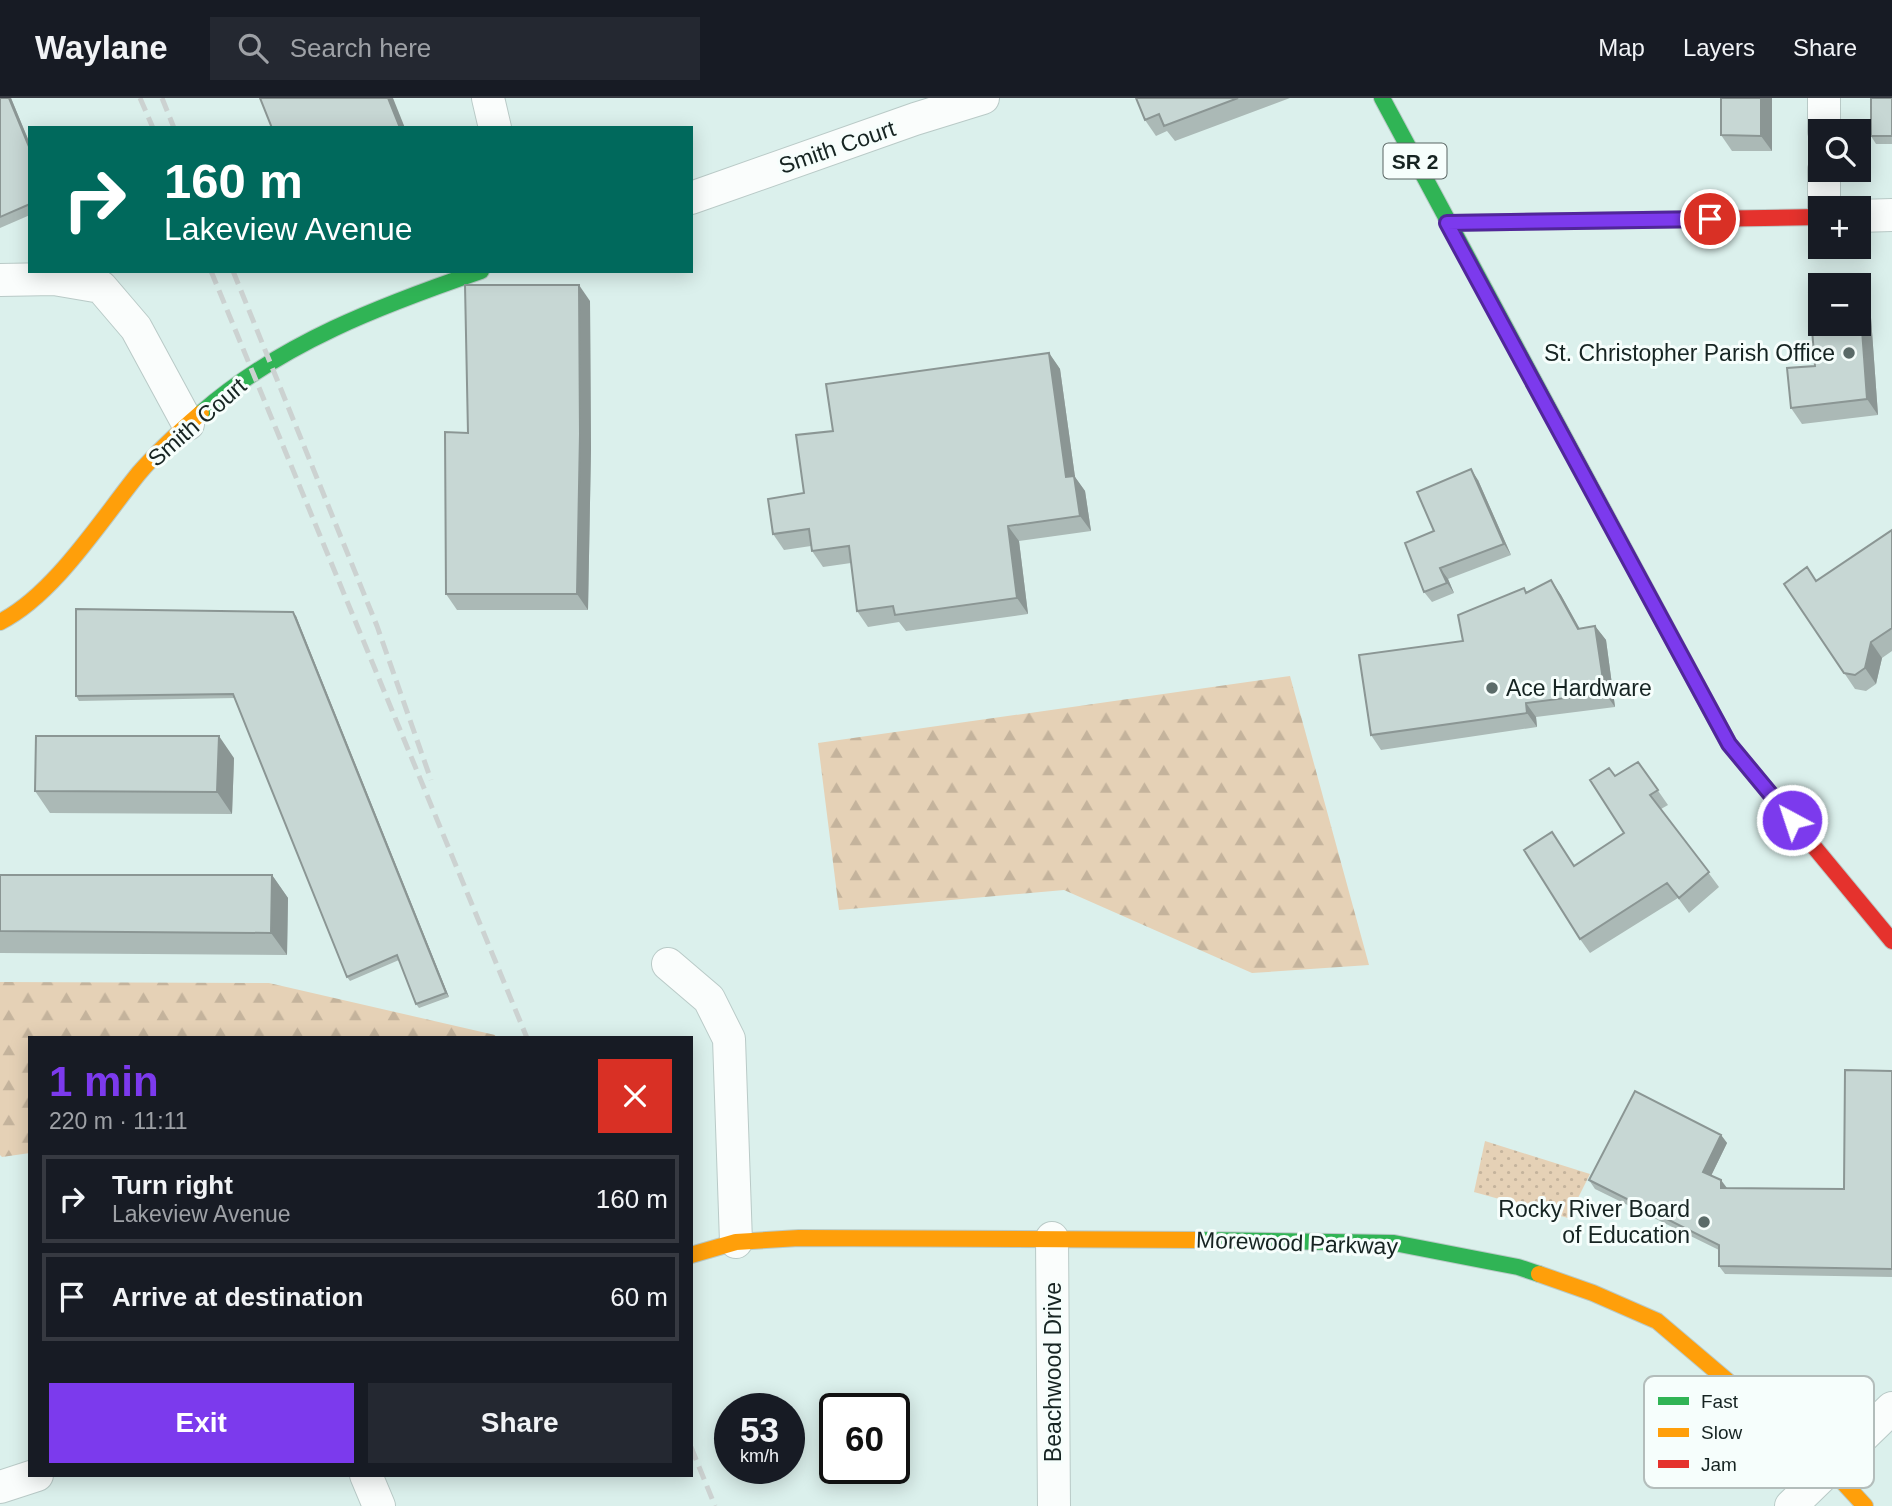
<!DOCTYPE html>
<html lang="en">
<head>
<meta charset="utf-8">
<style>
  body { margin:0; font-family:Helvetica,sans-serif; background:#242831; color:#f1f3f6; height:100vh; display:flex; flex-direction:column; font-size:26px; white-space:nowrap }
  * { box-sizing:border-box; margin:0 }
  p { font-size:23px; color:#9ea1a6 }
  .icon { flex:none; width:38px; height:38px; fill:none; stroke:currentColor; stroke-width:2; stroke-linecap:round; stroke-linejoin:round }
  .map { position:relative; flex:1; overflow:hidden }
  .drawer { position:absolute; left:28px; top:938px; width:665px; height:441px; display:flex; flex-direction:column; background:#171b24; border-radius:0px; box-shadow:0 4px 18px #0003 }
  .drawer>* { flex:none }
  .banner { position:absolute; left:28px; top:28px; width:665px; height:147px; border-radius:0px; box-shadow:0 4px 18px #0003; background:#00695c; color:#fff; overflow:hidden }
  .controls { position:absolute; left:1808px; top:21px; display:grid; gap:14px }
  .controls a { display:grid; place-items:center; width:63px; height:63px; border-radius:0px; background:#171b24; box-shadow:0 4px 18px #0003; font-size:35px }
  .speed { position:absolute; left:714px; top:1295px; display:flex; gap:14px; font-size:35px; font-weight:700; text-align:center }
  .speed>* { display:grid; place-content:center; width:91px; height:91px; border-radius:50%; background:#171b24; box-shadow:0 4px 18px #0003; line-height:1 }
  .speed small { font-size:18px; font-weight:400 }
  .speed .limit { border:4px solid #111; border-radius:10px; background:#fff; color:#111 }
  .pin { position:absolute; display:grid; place-items:center; width:60px; height:60px; color:#fff; margin:-30px; border:4px solid #fff; border-radius:50%; box-shadow:0 2px 7px #0007 }
  .me { position:absolute; width:77px; margin:-38px; rotate:320deg; stroke-linejoin:round; filter:drop-shadow(0 0 5px #0008) }
  .turn { display:flex; align-items:center; gap:24px; height:147px; padding:0 21px; font-size:32px }
  .turn .icon { width:91px; height:91px; stroke-width:2.5 }
  .turn b { display:block; font-size:49px; line-height:60px }
  .round { display:grid; place-items:center; flex:none; width:74px; height:74px; border-radius:0px; background:#242831 }
  .headline { display:flex; align-items:center; justify-content:space-between; height:119px; padding:0 21px }
  h1 { font-size:42px; font-weight:700; line-height:52px; color:#7c3aed }
  .cta { display:flex; gap:14px; margin-top:auto; padding:14px 21px }
  .cta a { flex:1; height:80px; border-radius:0px; background:#7c3aed; color:#fff; font-size:28px; font-weight:700; line-height:80px; text-align:center }
  .cta a+a { background:#242831; color:#f1f3f6 }
  ul { padding:0; list-style:none }
  li { display:flex; align-items:center; gap:21px; height:88px; margin:0 14px 10px; padding:0 7px; border:4px solid #363941; border-radius:0px }
  li div { flex:1 }
  li b { display:block; font-size:26px }
  li em { font-style:normal }
  header { display:flex; align-items:center; gap:42px; box-sizing:border-box; height:98px; padding:0 35px; background:#171b24; border-bottom:2px solid #363941 }
  header strong { font-size:33px }
  nav { display:flex; gap:38px; margin-inline-start:auto; font-size:24px }
  .search { width:490px; height:63px; background:#242831; display:flex; align-items:center; gap:18px; box-sizing:border-box; padding:0 24px; border-radius:0px; color:#9ea1a6; font-size:26px }
  .map>svg:first-child { display:block }
  .forest { fill:url(#forest-firs) }
  .park { fill:url(#park-dots) }
  .lines { fill:none; stroke-linecap:round; stroke-linejoin:round }
  .street-casing { stroke:#b9cac7; stroke-width:34 }
  .fast-casing { stroke:#b9cac7; stroke-width:18 }
  .slow-casing { stroke:#b9cac7; stroke-width:18 }
  .jam-casing { stroke:#b9cac7; stroke-width:18 }
  .street { stroke:#fafdfc; stroke-width:32 }
  .fast { stroke:#30b455; stroke-width:16 }
  .slow { stroke:#ff9f0a; stroke-width:16 }
  .jam { stroke:#e5322d; stroke-width:16 }
  .rail { stroke:#ccd2d1; stroke-width:5; stroke-dasharray:14 7; stroke-linecap:butt }
  .wall { fill:#abb9b6 }
  .shaded-wall { fill:#8b9694 }
  .building { fill:#c7d7d4; stroke:#8b9694; stroke-width:2 }
  .route-casing { stroke:#51269a; stroke-width:18 }
  .route { stroke:#7c3aed; stroke-width:12 }
  .poi-dot { fill:#5b6b69; stroke:#f6fefc; stroke-width:2.5 }
  .labels { text-anchor:middle; dominant-baseline:central; stroke-width:6; stroke-linejoin:round; paint-order:stroke }
  .shield { fill:#f6fefc; stroke:#596563; stroke-width:2 }
  .shield-label { font-size:21px; font-weight:bold; fill:#162422 }
  .street-label { font-size:23px; fill:#162422; stroke:#f6fefc }
  .poi-label { font-size:23px; fill:#162422; stroke:#f6fefc; text-anchor:end }
  .key { fill:#f6fefc; stroke:#b3bdbb; stroke-width:2 }
  .key-label { font-size:19px; fill:#162422 }
</style>
</head>
<body>
<header>
<strong>Waylane</strong>
<div class="search"><svg class="icon" aria-label="search" viewBox="0 0 24 24"><circle cx="10" cy="10" r="6"/><path d="M15 15l6 6"/></svg>Search here</div>
<nav><a>Map</a><a>Layers</a><a>Share</a></nav>
</header>
<div class="map">
<svg width="1892" height="1408" viewBox="0 0 1892 1408">
  <defs>
    <pattern id="forest-firs" width="22" height="20" patternUnits="userSpaceOnUse" patternTransform="scale(1.75)"><rect width="22" height="20" fill="#e5d1b6"/><path d="M5 1l3.5 6h-7zM16 11l3.5 6h-7z" fill="#c4b39c"/></pattern>
    <pattern id="park-dots" width="8" height="8" patternUnits="userSpaceOnUse" patternTransform="scale(1.75)"><rect width="8" height="8" fill="#e5d1b6"/><path d="M2 2h.1M6 6h.1" fill="none" stroke="#c4b39c" stroke-width="1.8" stroke-linecap="round"/></pattern>
  </defs>
  <rect width="100%" height="100%" fill="#dbf0ec"/>
  <path class="forest" d="M1290 578 1369 867 1252 875 1064 792 839 812 818 645Z
    M0 884 269 885 495 937 496 940H30V1055L2 1059 0 1057Z"/>
  <path class="park" d="M1485 1043 1590 1076 1568 1120 1474 1094Z"/>
  <g class="lines">
    <g class="street-casing">
      <path id="street" d="M488 0 495 30
        M1824 0V33
        M1824 72V110
        M691 100 915 21 983 0
        M1858 118 1892 117
        M0 182 54 181 101 189 136 230 188 326
        M668 866 709 901 729 941 736 1144
        M1052 1140 1054 1408
        M366 1377 379 1408
        M0 1389 37 1377
        M1791 1408 1892 1310"/>
    </g>
    <g class="fast-casing">
      <path id="fast" d="M1382 0 1701 594
        M201 315C281 245 382 207 481 173
        M1199 1142 1394 1145 1518 1169 1539 1176"/>
    </g>
    <g class="slow-casing">
      <path id="slow" d="M0 524C54 497 101 422 139 375 158 353 180 333 201 315
        M691 1157 736 1144 799 1140 1199 1142
        M1539 1176 1593 1195 1657 1223 1830 1370 1865 1408"/>
    </g>
    <g class="jam-casing">
      <path id="jam" d="M1448 125 1820 119
        M1701 594 1729 646 1892 843"/>
    </g>
    <use href="#street" class="street"/>
    <use href="#fast" class="fast"/>
    <use href="#slow" class="slow"/>
    <use href="#jam" class="jam"/>
    <path class="rail" d="M140 0 153 30
      M162 0 174 30
      M211 173 527 940
      M233 173 377 528 431 682
      M691 1349 715 1408"/>
  </g>
  <path class="wall" d="M0 0H11L30 46V117L0 130Z
    M1136 0H1290L1175 43 1167 33 1156 38 1145 22Z
    M1772 0V53H1732L1721 37Z
    M1892 0V46H1876L1871 38Z
    M590 203 591 351 588 512H457L446 496 468 335Z
    M1870 206 1878 317 1802 326 1791 310 1815 268Z
    M1049 255 1060 271 1075 379 1085 393 1091 433 1019 443 1028 516 906 533 899 524 868 529 857 513 851 465 823 469 812 453 811 448 784 452 773 436 804 395 833 333Z
    M1478 382 1511 457 1448 481 1454 495 1432 504 1424 494 1434 433Z
    M1892 432V553L1882 560 1876 586 1866 593 1855 591 1784 486 1817 483Z
    M1551 482 1561 497 1580 531 1595 528 1606 542 1615 609 1536 619 1537 629 1381 652 1371 637 1463 543 1524 490 1527 495Z
    M296 518 449 899 419 910 416 906 399 862 350 883 347 879 235 600 79 603 76 598Z
    M234 660 232 716 50 715 35 693Z
    M1638 664 1668 707 1661 711 1719 789 1689 815 1678 800 1590 855 1580 841 1575 768 1624 735 1615 678Z
    M0 777H272L288 800 287 857 0 855Z
    M1892 973V1179L1725 1176 1719 1168V1152L1595 1091 1589 1082 1721 1037 1727 1045 1711 1078 1727 1090 1844 1091Z"/>
  <path class="shaded-wall" d="M9 0H11L30 46V51Z
    M388 0H393L405 30H400Z
    M1761 0H1772V53L1761 38Z
    M579 187 590 203 591 351 588 512 577 496Z
    M1859 190 1870 206 1878 317 1867 301Z
    M1049 255 1060 271 1075 379 1085 393 1091 433 1080 418 1066 379Z
    M1471 371 1478 382 1511 457 1504 446Z
    M1008 428 1019 443 1028 516 1017 500Z
    M1440 470 1448 481 1454 495 1447 485Z
    M1551 482 1561 497 1588 546 1578 531Z
    M293 514 296 518 449 899 446 895Z
    M1595 528 1606 542 1615 609 1605 595Z
    M1871 544 1882 560 1876 586 1865 570Z
    M1526 605 1536 619 1537 629 1527 615Z
    M219 638 234 660 232 716 217 694Z
    M272 777 288 800 287 857 271 835Z
    M1721 1037 1727 1045 1709 1082 1703 1074Z
    M1721 1082 1727 1090H1721Z"/>
  <path class="building" d="M0 0H9L30 51V106L0 119Z
    M260 0H388L400 30H272Z
    M1136 0H1238L1164 28 1159 16 1145 22Z
    M1721 0H1761V38L1721 37Z
    M1871 0H1892V38H1871Z
    M465 187H579L580 336 577 496H446L445 334 468 335Z
    M1859 190 1867 301 1791 310 1787 270 1815 268 1809 195 1820 194V226H1858Z
    M1049 255 1066 379 1074 378 1080 418 1008 428 1017 500 895 517 893 508 857 513 849 448 812 453 809 431 773 436 768 401 804 395 796 337 833 333 826 286Z
    M1471 371 1504 446 1440 470 1447 485 1424 494 1405 445 1434 433 1417 394Z
    M1892 432V530L1871 544 1865 570 1855 577 1844 575 1784 486 1807 469 1816 483Z
    M1551 482 1578 531 1595 528 1605 595 1526 605 1527 615 1371 637 1359 557 1463 543 1458 517 1524 490 1526 495Z
    M76 511 293 514 446 895 416 906 397 857 347 879 233 596 76 598Z
    M36 638H219L217 694 35 693Z
    M1638 664 1658 692 1650 697 1709 774 1679 800 1667 785 1580 841 1524 752 1552 734 1574 768 1624 735 1590 682 1609 670 1615 678Z
    M0 777H272L271 835 0 833Z
    M1845 972 1892 973V1171L1719 1168V1147L1589 1082 1635 993 1721 1037 1703 1074 1721 1082V1090L1844 1091Z"/>
  <g class="lines">
    <g class="route-casing">
      <path id="route" d="M1710 121 1447 125 1729 646 1792 722"/>
    </g>
    <use href="#route" class="route"/>
  </g>
  <g class="poi-dot">
    <circle cx="1849" cy="255" r="7"/>
    <circle cx="1492" cy="590" r="7"/>
    <circle cx="1704" cy="1124" r="7"/>
  </g>
  <g class="labels">
    <rect class="shield" x="1383.5" y="45.5" width="63" height="35" rx="5"/>
    <g class="shield-label">
      <text x="1415" y="63">SR 2</text>
    </g>
    <g class="street-label">
      <text transform="translate(837 49) rotate(-19)">Smith Court</text>
      <text transform="translate(197 324) rotate(-41)">Smith Court</text>
      <text transform="translate(1297 1145) rotate(2)">Morewood Parkway</text>
      <text transform="translate(1053 1274) rotate(-90)">Beachwood Drive</text>
    </g>
    <g class="poi-label">
      <text x="1835" y="255">St. Christopher Parish Office</text>
      <text x="1506" y="590" text-anchor="start">Ace Hardware</text>
      <text x="1690" y="1111">Rocky River Board<tspan x="1690" dy="26">of Education</tspan></text>
    </g>
  </g>
  <rect x="1644" y="1278" width="230" height="112" rx="10" class="key"/>
  <rect x="1658" y="1299" width="31" height="8" fill="#30b455"/>
  <rect x="1658" y="1330" width="31" height="9" fill="#ff9f0a"/>
  <rect x="1658" y="1362" width="31" height="8" fill="#e5322d"/>
  <g class="key-label">
    <text x="1701" y="1310">Fast</text>
    <text x="1701" y="1341">Slow</text>
    <text x="1701" y="1373">Jam</text>
  </g>
</svg>
<div class="controls">
<a><svg class="icon" aria-label="search" viewBox="0 0 24 24"><circle cx="10" cy="10" r="6"/><path d="M15 15l6 6"/></svg></a>
<a>+</a>
<a>−</a>
</div>
<div class="speed"><div>53<small>km/h</small></div><div class="limit">60</div></div>
<div class="pin" style="left:1710px;top:121px;background:#d93025"><svg class="icon" aria-label="arrive" viewBox="0 0 24 24"><path d="M6 21V4h12l-3 4 3 4H6"/></svg></div>
<svg class="me" style="left:1792px;top:722px" viewBox="-20 -20 40 40"><circle r="17" fill="#7c3aed" stroke="#fff" stroke-width="3"/><path d="M0-11L8 9 0 5-8 9z" fill="#fff"/></svg>
<div class="banner">
<div class="turn"><svg class="icon" aria-label="right" viewBox="0 0 24 24"><path d="M7 20v-9h11M14 6l5 5-5 5"/></svg><div><b>160 m</b>Lakeview Avenue</div></div>
</div>
<section class="drawer">
<div class="headline"><div><h1>1 min</h1><p>220 m · 11:11</p></div><a class="round" style="background:#d93025;color:#fff"><svg class="icon" aria-label="close" viewBox="0 0 24 24"><path d="M6 6l12 12M18 6L6 18"/></svg></a></div>
<ul>
<li><svg class="icon" aria-label="right" viewBox="0 0 24 24"><path d="M7 20v-9h11M14 6l5 5-5 5"/></svg><div><b>Turn right</b><p>Lakeview Avenue</p></div><em>160 m</em></li>
<li><svg class="icon" aria-label="arrive" viewBox="0 0 24 24"><path d="M6 21V4h12l-3 4 3 4H6"/></svg><div><b>Arrive at destination</b></div><em>60 m</em></li>
</ul>
<div class="cta"><a>Exit</a><a>Share</a></div>
</section>
</div>
</body>
</html>
